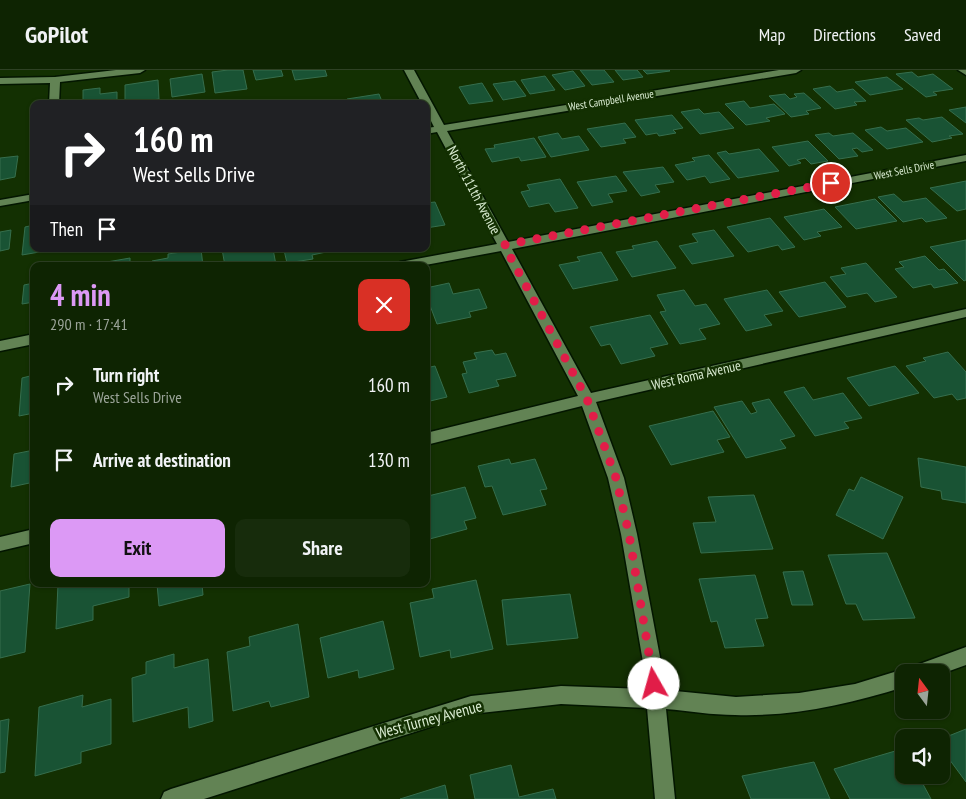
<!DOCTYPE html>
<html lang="en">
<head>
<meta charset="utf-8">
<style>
  body { margin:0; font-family:"PT Sans Narrow",sans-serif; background:#172c0c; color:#f1f3f6; height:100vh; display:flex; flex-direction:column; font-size:19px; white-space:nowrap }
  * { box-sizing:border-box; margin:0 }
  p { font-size:16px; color:#9ba499 }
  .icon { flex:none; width:28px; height:28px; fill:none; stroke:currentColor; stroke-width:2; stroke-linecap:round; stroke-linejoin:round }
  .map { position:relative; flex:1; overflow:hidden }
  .panel { position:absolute; left:30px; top:192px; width:400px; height:325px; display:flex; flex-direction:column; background:#0e2402; border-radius:10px; box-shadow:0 1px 4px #0004,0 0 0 1px #2e4124 }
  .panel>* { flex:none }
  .top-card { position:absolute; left:30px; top:30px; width:400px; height:152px; border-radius:10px; box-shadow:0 1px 4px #0004,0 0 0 1px #2e4124; background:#202124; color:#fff; overflow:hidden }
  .needle { width:32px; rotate:345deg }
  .buttons { position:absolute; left:895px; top:594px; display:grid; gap:10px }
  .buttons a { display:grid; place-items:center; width:55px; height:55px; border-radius:10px; background:#0e2402; box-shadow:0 1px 4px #0004,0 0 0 1px #2e4124; font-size:25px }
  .pin { position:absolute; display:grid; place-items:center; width:42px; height:42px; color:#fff; margin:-21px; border:2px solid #fff; border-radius:50%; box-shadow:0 1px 5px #0007 }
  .me { position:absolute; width:55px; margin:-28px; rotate:353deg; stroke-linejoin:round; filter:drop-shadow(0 0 4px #0008) }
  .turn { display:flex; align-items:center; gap:18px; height:105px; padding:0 20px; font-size:22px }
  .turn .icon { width:65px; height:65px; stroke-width:2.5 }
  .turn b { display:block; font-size:35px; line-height:42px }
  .then { display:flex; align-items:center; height:48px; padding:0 20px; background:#0003; gap:10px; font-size:19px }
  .round { display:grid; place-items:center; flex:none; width:52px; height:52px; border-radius:10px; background:#172c0c }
  .summary { display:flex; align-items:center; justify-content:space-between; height:85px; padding:0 20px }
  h1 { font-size:30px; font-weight:600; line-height:38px; color:#dc99f5 }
  .cta { display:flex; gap:10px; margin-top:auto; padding:10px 20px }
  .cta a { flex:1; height:58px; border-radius:10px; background:#dc99f5; color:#111; font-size:20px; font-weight:600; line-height:58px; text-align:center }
  .cta a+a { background:#172c0c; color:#f1f3f6 }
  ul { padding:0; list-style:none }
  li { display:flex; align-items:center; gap:15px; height:75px; padding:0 20px }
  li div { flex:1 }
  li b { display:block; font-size:19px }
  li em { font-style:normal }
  header { display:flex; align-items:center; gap:30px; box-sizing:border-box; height:70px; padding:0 25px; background:#0e2402; border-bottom:1px solid #2e4124 }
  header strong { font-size:24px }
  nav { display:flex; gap:28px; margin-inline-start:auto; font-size:18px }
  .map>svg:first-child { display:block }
  .building { fill:#195334; stroke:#366e4d }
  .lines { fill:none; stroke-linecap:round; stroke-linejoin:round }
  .minor-casing { stroke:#031600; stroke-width:3 }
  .minor { fill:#628354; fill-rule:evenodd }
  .route { stroke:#e11d48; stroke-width:9; stroke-dasharray:0 16.2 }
  .labels { text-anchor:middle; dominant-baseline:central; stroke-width:5; stroke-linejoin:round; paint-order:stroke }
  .far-street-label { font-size:11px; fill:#d9ebd1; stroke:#133002 }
  .street-label { font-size:14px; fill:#d9ebd1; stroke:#133002 }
  .near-street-label { font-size:16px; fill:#d9ebd1; stroke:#133002 }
</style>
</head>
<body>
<header>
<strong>GoPilot</strong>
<nav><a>Map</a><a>Directions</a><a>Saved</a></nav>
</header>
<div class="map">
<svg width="966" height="729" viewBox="0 0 966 729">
  <rect width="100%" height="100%" fill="#133002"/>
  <path class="building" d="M228 0H243L247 19 215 23 212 2Z
    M253 0H281L283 6 256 10Z
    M292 0H325L327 6 295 10Z
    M580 0H604L614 12 592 15Z
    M615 0H637L643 7 623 10Z
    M643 0H669L670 1 647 4Z
    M573 1 585 16 565 20 552 5Z
    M912 2 918 7 933 4 953 19 933 22 937 25 926 27 896 4Z
    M202 4 205 22 172 27 170 9Z
    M545 6 555 20 530 24 521 10Z
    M887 7 903 19 870 25 855 12Z
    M158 10 159 29 125 34V15Z
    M515 11 526 26 503 30 493 14Z
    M482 13 493 31 469 34 459 17Z
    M830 16 837 22 853 19 866 31 854 32 857 35 835 39 813 19Z
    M100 18V24L117 22V34H83V20Z
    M804 23 821 38 806 41 809 44 791 47 769 26 785 24 790 29 797 27 794 24Z
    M379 24 383 34H349L347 29Z
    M744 31 750 38 774 34 785 44 766 48 770 51 746 55 725 34Z
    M966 37V53L949 40Z
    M699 39 704 44 719 42 734 58 700 64 681 42Z
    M672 45 683 58 673 60 676 63 659 66 657 63 646 65 635 50Z
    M942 47 963 64 949 66 952 68 932 72 906 50 919 48 923 50Z
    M625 53 636 67 623 69 626 73 601 77 587 59Z
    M881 57 887 61 906 58 923 72 887 79 865 60Z
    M558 63 562 69 579 66 589 80 551 87 538 67Z
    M829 63 833 66 853 63 873 80 862 82 857 78 852 79 858 86 839 89 815 65Z
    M534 68 546 87 521 91 519 87 492 92 485 79 495 78 494 75Z
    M808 71 828 91 811 94 805 88 797 90 801 93 789 96 772 77Z
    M759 79 779 101 738 108 717 83 726 81 729 84Z
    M709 85 730 109 710 113 705 106 687 110 675 95 695 91 692 88Z
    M18 86 15 107 0 110V88Z
    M663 97 674 112 655 115 660 122 641 126 623 102Z
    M616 106 627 121 608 124 613 132 592 136 577 112Z
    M560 109 578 138 555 142 549 133 529 137 521 122 530 120 527 115Z
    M966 111V139L957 141 930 118Z
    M894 124 903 132 926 128 947 148 926 152 922 148 903 152 878 127Z
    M875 129 897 151 856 159 835 137Z
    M435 132 445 155 426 158V133Z
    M824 139 842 157 817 162 821 166 804 170 784 147Z
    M770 148 795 177 782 180 778 175 748 182 727 157Z
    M34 155V179H51V180L22 185 25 157Z
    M11 160 9 179 0 181V162Z
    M714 160 734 186 692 194 679 176 698 172 692 164Z
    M966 170V210L964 211 930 177Z
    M657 171 676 198 632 207 616 182 634 179 632 176Z
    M201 179 203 196H152V191L168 188V184Z
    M222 179H273L276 195 225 196Z
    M289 179H330L331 181 312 185 313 189 287 193 284 180Z
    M601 182 618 210 573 219 559 195 580 191 577 187Z
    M925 186 939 200 944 199 958 213 934 218 931 214 913 218 895 199 904 197 899 192Z
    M130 188V196L141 194V196H107V192Z
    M866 193 897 227 875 232 867 223 847 227 830 207 846 204 841 198Z
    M825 212 846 237 799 247 779 222Z
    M34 213V232L22 234 24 215Z
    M449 213 453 224 479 219 487 238 469 242 471 247 437 254 426 225V218Z
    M684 220 695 236 706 234 720 254 699 259 706 269 680 274 660 242 666 241 657 225Z
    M767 220 783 241 764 245 772 255 746 261 724 229Z
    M650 245 668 274 650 278 655 286 621 294 610 274 601 276 590 257Z
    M492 280 495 285 506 283 516 306 496 310 499 316 469 323 462 304 467 303 463 292 477 289 474 283Z
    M948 282 966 302V328L957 330 952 324 934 328 906 296 926 291 923 288Z
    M435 296 447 327 426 332V298Z
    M895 296 919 323 869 336 847 308Z
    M34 305V343L19 346 22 308Z
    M804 317 813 330 843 323 862 348 844 352 849 358 815 366 784 322Z
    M769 329 795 366 780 370 786 378 746 388 714 337 742 331 751 344 757 342 752 333Z
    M713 341 730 367 717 370 724 382 671 395 649 356Z
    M34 380V412L11 417 14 384Z
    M918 388 966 397V433L942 429 941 421 921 417Z
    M509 389 511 394 535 389 547 419 540 420 546 435 503 445 492 416 485 417 478 396Z
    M861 407 903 427 883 469 836 445 849 419 854 421Z
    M465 417 476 448 464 451 467 459 426 470V421L428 426Z
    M754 425 773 479 701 483 693 453 716 452 708 427Z
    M887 483 915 548 863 550 856 534H846L828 485Z
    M803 501 813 535H792L783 502Z
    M755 505 768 548 755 549 764 576 725 578 717 551 711 552 699 509Z
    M476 510 493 579 451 588 450 580 420 587 410 533 434 528 432 519Z
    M30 514 25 582 0 588V521Z
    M58 514H129V527L93 536V550L56 559Z
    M157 514H202L203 525 159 536Z
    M570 524 578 568 507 575 502 530Z
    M383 551 394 599 359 608 358 600 328 608 320 568Z
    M298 554 309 627 271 637 269 631 233 641 227 582 250 576 249 567Z
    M174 584V598L208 589 213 651 189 658 188 637 133 652 132 608 146 604V592Z
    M83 625 82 637 111 629V674L81 682V693L35 706 39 637Z
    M9 649 5 702 0 703V651Z
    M966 659V712L941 678V669Z
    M902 679 904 705H918L931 729H850L834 699Z
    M814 692 830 729H751L742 706Z
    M511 695 519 727 553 719 556 729H475L470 705Z
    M445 715 448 729H400Z"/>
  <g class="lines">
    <g class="minor-casing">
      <path id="minor" d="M116 0H145L140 3 60 12 59 34H49L50 13 0 14V8L55 7Z
        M404 0H414L444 55 779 0H801L796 3 447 61 508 172 966 85V91L512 179 591 323 966 239V247L596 332 624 408 637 464 662 598 665 620 736 627 799 623 855 614 904 599 911 602H904V617C850 634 792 647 735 645 712 645 689 641 666 639L675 729H655L647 638 561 634 471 644 204 729H161L164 722 171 719 471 626 561 616 645 619 644 598 621 464 608 408 582 336 426 375V363L578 326 501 181 420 196H394L400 192 497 174 437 62 426 64V58L434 57 426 41V34H422Z
        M958 0H966V5Z
        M34 124V130L0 136V130Z
        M34 264V274L0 281V271Z
        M34 459V473L0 481V467Z
        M966 577V595L941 604 912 602 914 596Z"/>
    </g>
    <use href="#minor" class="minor"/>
  </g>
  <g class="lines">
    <path class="route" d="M654 614 629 464 616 408 587 329 504 175 831 113"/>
  </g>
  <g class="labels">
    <g class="far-street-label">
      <text transform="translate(611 30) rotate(-9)">West Campbell Avenue</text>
      <text transform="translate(904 100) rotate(-11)">West Sells Drive</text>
    </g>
    <g class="street-label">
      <text transform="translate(474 120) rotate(62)">North 111th Avenue</text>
      <text transform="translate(696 305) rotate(-13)">West Roma Avenue</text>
    </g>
    <g class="near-street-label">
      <text transform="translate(429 649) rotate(-15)">West Turney Avenue</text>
    </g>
  </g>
</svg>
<div class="buttons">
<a><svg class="needle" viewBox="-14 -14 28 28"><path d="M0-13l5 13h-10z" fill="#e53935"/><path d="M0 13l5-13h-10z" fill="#9ba499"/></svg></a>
<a><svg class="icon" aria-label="sound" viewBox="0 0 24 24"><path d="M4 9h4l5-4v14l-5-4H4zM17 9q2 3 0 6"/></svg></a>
</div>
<div class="pin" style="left:831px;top:113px;background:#d93025"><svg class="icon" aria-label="arrive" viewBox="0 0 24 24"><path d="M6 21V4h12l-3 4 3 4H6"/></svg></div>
<svg class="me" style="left:654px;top:614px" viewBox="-20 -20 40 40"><circle r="19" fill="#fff"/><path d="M0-13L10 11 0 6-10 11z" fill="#e11d48"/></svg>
<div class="top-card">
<div class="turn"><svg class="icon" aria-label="right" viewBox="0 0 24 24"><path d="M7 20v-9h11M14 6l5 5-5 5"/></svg><div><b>160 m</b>West Sells Drive</div></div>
<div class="then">Then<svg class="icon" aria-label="arrive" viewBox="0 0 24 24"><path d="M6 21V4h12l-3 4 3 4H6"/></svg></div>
</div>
<section class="panel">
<div class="summary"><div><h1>4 min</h1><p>290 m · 17:41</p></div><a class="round" style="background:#d93025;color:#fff"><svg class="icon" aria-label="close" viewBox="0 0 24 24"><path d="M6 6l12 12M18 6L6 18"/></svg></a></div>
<ul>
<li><svg class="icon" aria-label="right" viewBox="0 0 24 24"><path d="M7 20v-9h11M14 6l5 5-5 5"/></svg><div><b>Turn right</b><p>West Sells Drive</p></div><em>160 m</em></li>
<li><svg class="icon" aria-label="arrive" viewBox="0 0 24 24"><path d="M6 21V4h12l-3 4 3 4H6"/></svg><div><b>Arrive at destination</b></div><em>130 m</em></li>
</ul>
<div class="cta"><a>Exit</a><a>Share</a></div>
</section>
</div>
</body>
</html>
